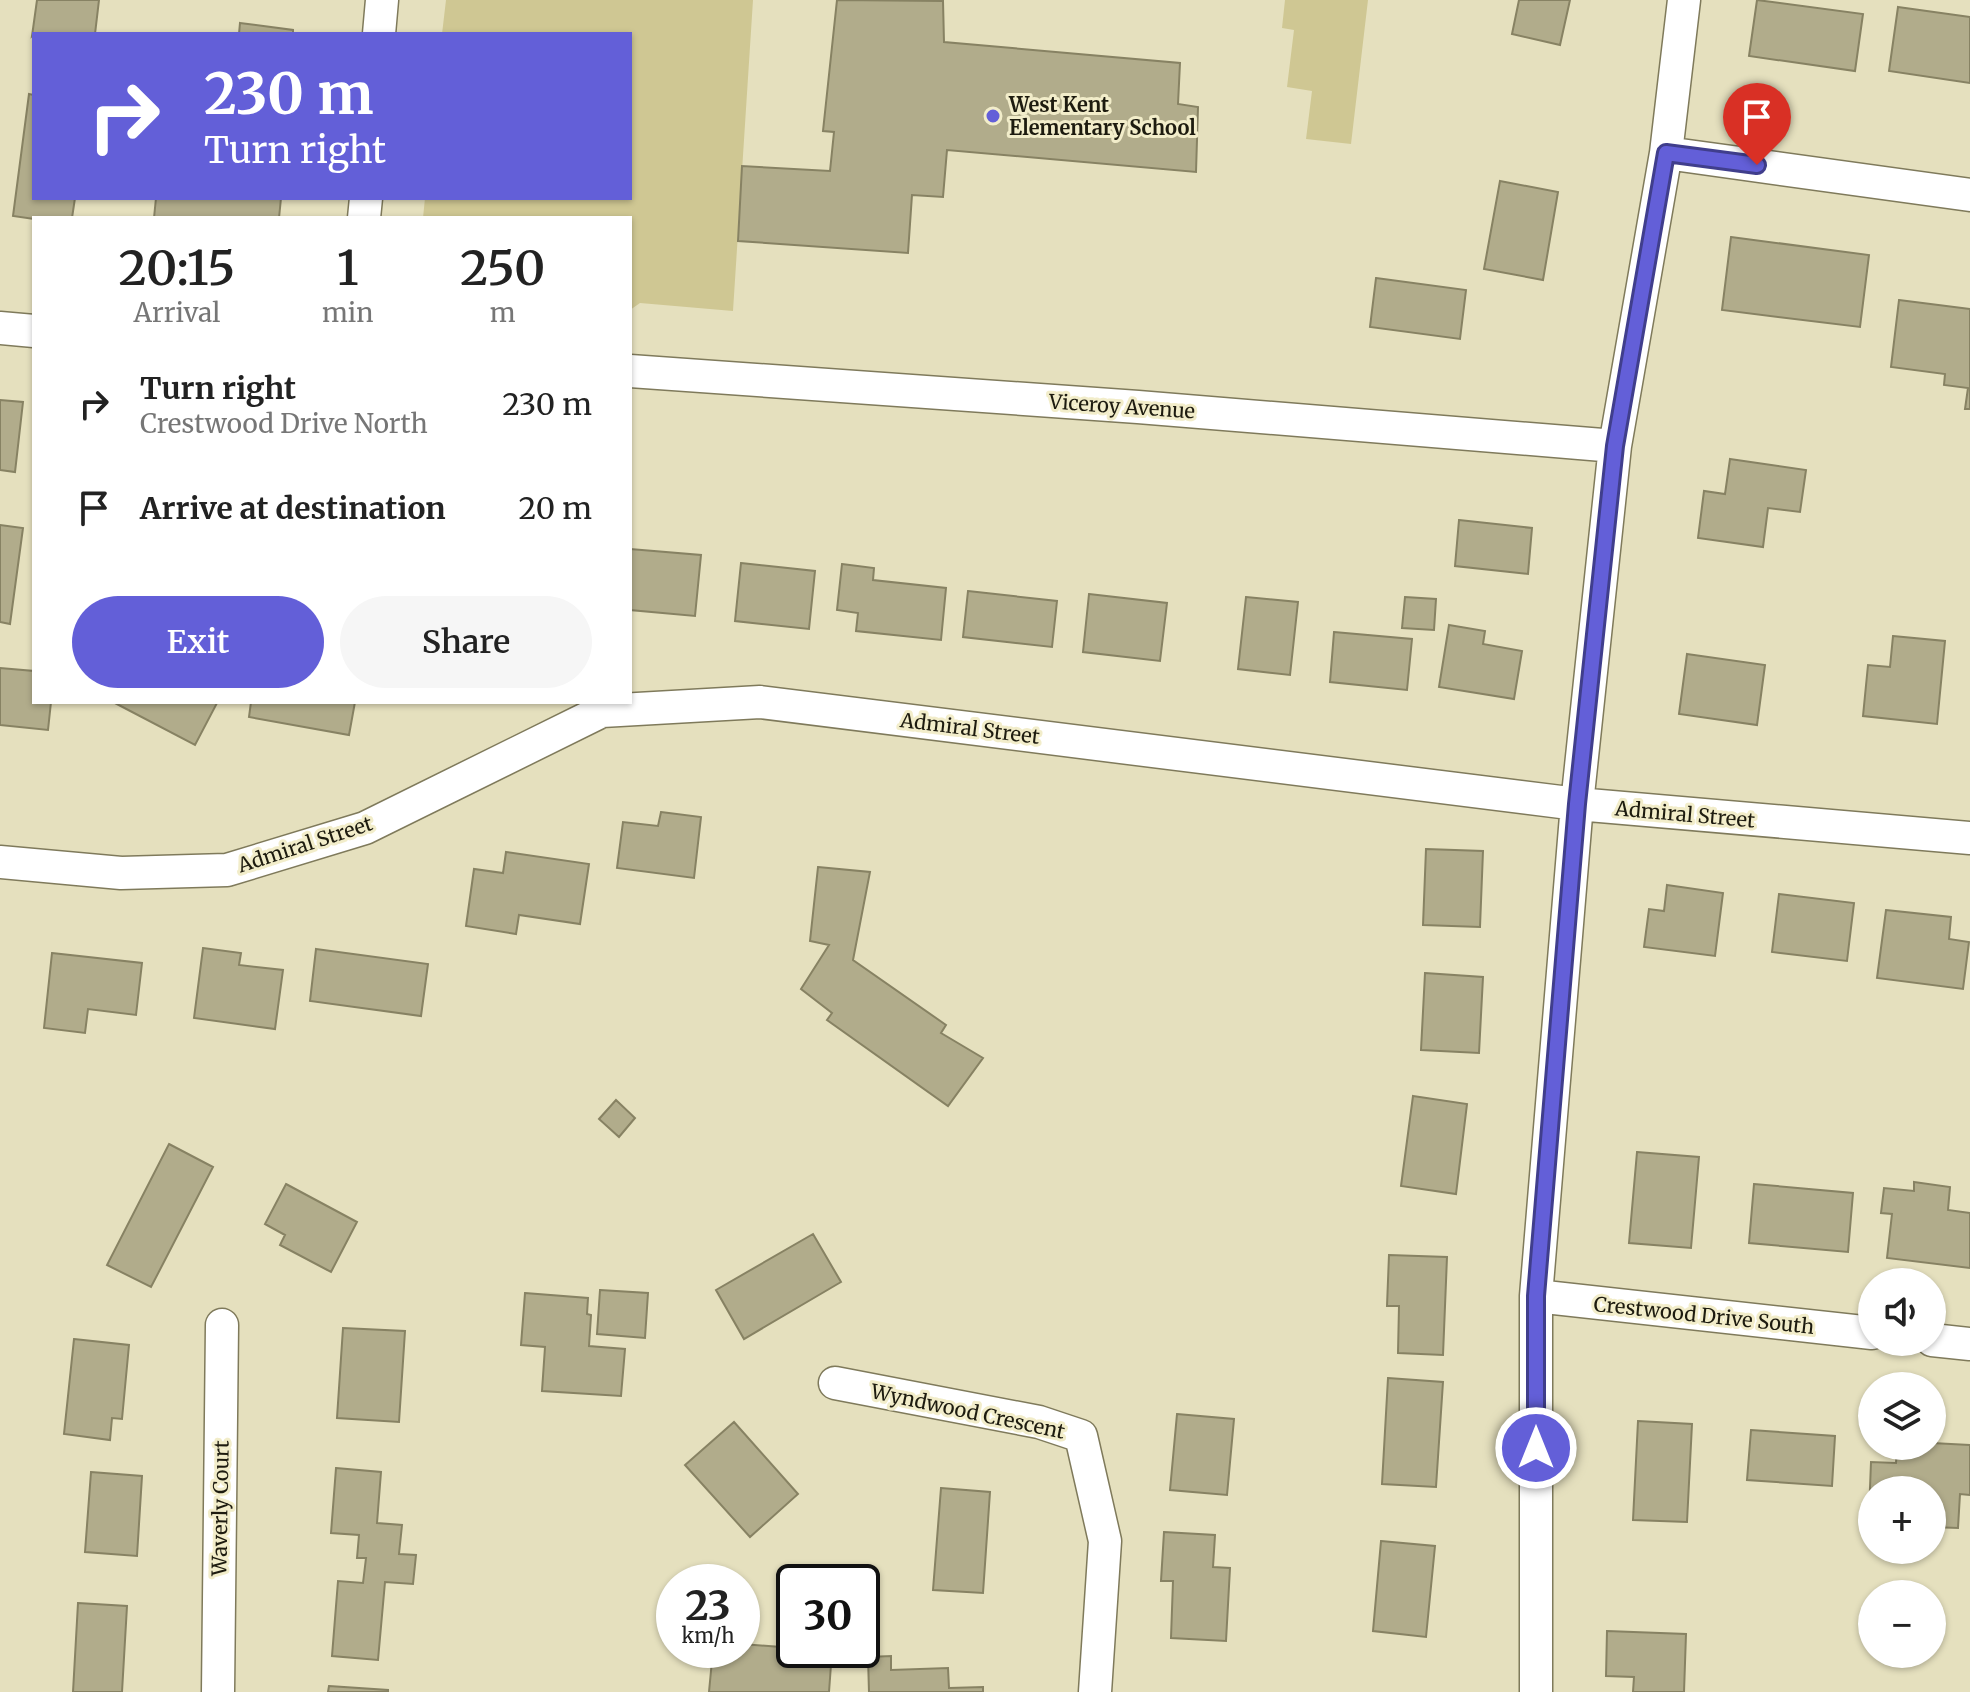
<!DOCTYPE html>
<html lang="en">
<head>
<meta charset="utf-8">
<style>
  body { margin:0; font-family:Merriweather,serif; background:#f6f6f6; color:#222; height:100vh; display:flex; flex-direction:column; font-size:30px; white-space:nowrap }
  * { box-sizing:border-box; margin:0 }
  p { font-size:26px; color:#767676 }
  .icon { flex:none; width:44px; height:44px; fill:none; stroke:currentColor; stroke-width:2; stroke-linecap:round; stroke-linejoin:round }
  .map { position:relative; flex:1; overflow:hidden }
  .drawer { position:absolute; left:32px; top:216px; width:600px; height:488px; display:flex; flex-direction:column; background:#fff; border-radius:0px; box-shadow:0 2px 6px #0004 }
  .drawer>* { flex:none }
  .hud { position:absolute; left:32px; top:32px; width:600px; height:168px; border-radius:0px; box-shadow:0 2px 6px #0004; background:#635fd8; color:#fff; overflow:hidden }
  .tools { position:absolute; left:1858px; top:1268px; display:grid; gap:16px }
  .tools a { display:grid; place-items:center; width:88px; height:88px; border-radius:50%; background:#fff; box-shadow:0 2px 6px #0004; font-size:40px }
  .speed { position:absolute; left:656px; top:1564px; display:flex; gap:16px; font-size:40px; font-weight:700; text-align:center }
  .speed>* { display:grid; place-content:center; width:104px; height:104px; border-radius:50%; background:#fff; box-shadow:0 2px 6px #0004; line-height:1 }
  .speed small { font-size:20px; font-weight:400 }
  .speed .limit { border:4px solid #111; border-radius:12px; background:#fff; color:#111 }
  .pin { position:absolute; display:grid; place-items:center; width:68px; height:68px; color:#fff; margin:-82px -34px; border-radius:50% 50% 50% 0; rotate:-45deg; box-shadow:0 0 8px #0007 }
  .pin .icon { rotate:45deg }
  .me { position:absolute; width:88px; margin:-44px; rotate:0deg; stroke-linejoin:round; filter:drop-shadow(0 0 6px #0008) }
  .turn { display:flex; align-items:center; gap:28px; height:168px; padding:0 40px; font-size:36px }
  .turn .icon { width:104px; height:104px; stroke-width:2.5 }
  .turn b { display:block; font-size:56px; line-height:68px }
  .eta { display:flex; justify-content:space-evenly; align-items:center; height:136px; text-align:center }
  .eta b { font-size:48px; font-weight:600; line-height:56px }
  .action { display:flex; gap:16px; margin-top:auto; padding:16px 40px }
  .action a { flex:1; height:92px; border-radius:48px; background:#635fd8; color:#fff; font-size:32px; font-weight:600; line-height:92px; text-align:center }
  .action a+a { background:#f6f6f6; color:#222 }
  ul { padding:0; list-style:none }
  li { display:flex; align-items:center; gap:24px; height:104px; padding:0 40px }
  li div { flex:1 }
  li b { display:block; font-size:30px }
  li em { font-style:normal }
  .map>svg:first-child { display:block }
  .green { fill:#cfc793 }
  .building { fill:#b1ac8b; stroke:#878263; stroke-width:2 }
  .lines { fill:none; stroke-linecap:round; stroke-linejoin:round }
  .minor-casing { stroke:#7f7a5b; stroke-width:35 }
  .minor { stroke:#fff; stroke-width:32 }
  .route-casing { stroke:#403e8c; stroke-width:20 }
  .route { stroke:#635fd8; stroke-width:14 }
  .poi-dot { fill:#635fd8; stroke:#f2edca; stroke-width:3 }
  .labels { text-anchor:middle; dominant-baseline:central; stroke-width:6; stroke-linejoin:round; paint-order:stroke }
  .poi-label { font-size:20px; font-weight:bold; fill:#1d1b0f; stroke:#f2edca; text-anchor:start }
  .street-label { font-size:20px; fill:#1d1b0f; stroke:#f2edca }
</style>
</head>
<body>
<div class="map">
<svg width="1970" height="1692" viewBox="0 0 1970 1692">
  <rect width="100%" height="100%" fill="#e5e0be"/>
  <path class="green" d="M446 0H753L733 311 640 303 630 310V218H423L425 198H630V34H442Z
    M1285 0H1368L1351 144 1306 139 1312 91 1287 87 1294 30 1282 28Z"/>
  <path class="building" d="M37 0H99L95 34H34L32 36Z
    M837 0 943 1 944 42 1180 63 1178 104 1198 107 1196 172 947 150 943 197 912 195 908 253 738 241 742 166 830 171 834 132 823 131Z
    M1519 0H1570L1560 45 1512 34Z
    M1757 0 1863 14 1855 71 1749 56Z
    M1898 7 1970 17V83L1889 71Z
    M240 23 293 30V34H239Z
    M29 94 34 95V198H75L72 218 34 219 13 216Z
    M1500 181 1558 192 1543 280 1484 269Z
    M156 198H281L279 218H154Z
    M1731 237 1869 255 1860 327 1722 310Z
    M1376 278 1466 290 1460 339 1370 327Z
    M1899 300 1970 309V409H1965L1968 388 1944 385 1945 374 1891 367Z
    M0 400 23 402 15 472 0 470Z
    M1730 459 1806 470 1800 512 1768 508 1763 547 1698 538 1704 491 1725 494Z
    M1459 520 1532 528 1528 574 1455 566Z
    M0 525 23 528 10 624 0 622Z
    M630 549 701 555 695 616 630 610Z
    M741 563 815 571 809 629 735 621Z
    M842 564 874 568 873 580 946 588 941 640 856 631 858 613 837 610Z
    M968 591 1057 601 1052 647 963 637Z
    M1089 594 1167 603 1160 661 1083 652Z
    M1246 597 1298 602 1290 675 1238 669Z
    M1405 597 1436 599 1434 630 1402 628Z
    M1449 625 1485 631 1483 644 1522 651 1514 699 1439 687Z
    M1334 632 1412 639 1407 690 1330 682Z
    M1893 636 1945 641 1937 724 1863 716 1868 665 1890 667Z
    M1687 654 1765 665 1757 725 1679 714Z
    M0 668 34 671V702H51L48 730 0 725Z
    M113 702H216L217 703 195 745Z
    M251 702H355L349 735 249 717Z
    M661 812 701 817 694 878 617 868 623 822 658 826Z
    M1426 849 1483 851 1480 927 1423 925Z
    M506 852 589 864 580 924 519 915 516 934 466 926 474 869 503 873Z
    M818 867 870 872 853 960 946 1025 941 1033 983 1058 948 1106 827 1020 832 1013 801 989 829 945 810 941Z
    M1667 885 1723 893 1715 956 1644 947 1649 909 1664 911Z
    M1779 894 1854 903 1847 961 1772 952Z
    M1886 910 1951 917 1949 939 1969 942 1963 989 1877 978Z
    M203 948 241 953 239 965 283 970 275 1029 194 1018Z
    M316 949 428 964 421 1016 310 1001Z
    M52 953 142 963 136 1015 88 1009 85 1033 44 1028Z
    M1425 973 1483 977 1479 1053 1421 1050Z
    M1413 1096 1467 1104 1456 1194 1401 1186Z
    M616 1100 635 1118 619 1137 599 1119Z
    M169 1144 213 1167 151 1287 107 1265Z
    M1637 1152 1699 1157 1691 1248 1629 1243Z
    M1914 1182 1950 1187 1948 1210 1970 1213V1268L1887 1258 1892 1214 1881 1213 1884 1188 1914 1191Z
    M286 1184 357 1222 331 1272 280 1245 285 1235 265 1224Z
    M1754 1184 1853 1193 1848 1252 1749 1243Z
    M813 1234 841 1282 744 1339 716 1290Z
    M1389 1255 1447 1257 1443 1355 1398 1353 1399 1306H1387Z
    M600 1290 648 1293 645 1338 597 1334Z
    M525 1293 588 1298 587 1314 591 1315 589 1346 625 1349 621 1396 542 1391 545 1347 521 1345Z
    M343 1328 405 1331 399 1422 337 1418Z
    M74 1339 129 1345 122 1419 112 1418 110 1440 64 1434Z
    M1388 1378 1443 1382 1436 1487 1382 1484Z
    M1177 1414 1234 1419 1227 1495 1170 1490Z
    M1638 1421 1692 1424 1687 1522 1633 1520Z
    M734 1422 798 1494 750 1537 685 1465Z
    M1751 1430 1835 1436 1832 1486 1747 1480Z
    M1932 1443 1970 1445V1495L1960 1494 1958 1528 1932 1527V1490H1872V1514H1869L1871 1462 1896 1463 1897 1446H1932Z
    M336 1468 381 1472 377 1523 402 1525 399 1554 416 1555 413 1584 385 1582 378 1660 332 1656 338 1581 363 1583 366 1558H357L359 1535 331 1533Z
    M91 1472 142 1476 137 1556 85 1552Z
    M941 1488 990 1492 983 1593 933 1590Z
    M1164 1532 1215 1535 1213 1567 1230 1568 1226 1641 1171 1638 1173 1581H1161Z
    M1381 1541 1435 1546 1426 1637 1373 1631Z
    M78 1603 127 1606 122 1692H73Z
    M1607 1631 1686 1634 1684 1692H1633L1634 1677 1606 1676Z
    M742 1644 832 1651 829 1692H709L713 1650H742Z
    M891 1656V1670L948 1668 949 1688 983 1687V1692H869L868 1657Z
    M329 1686 388 1690V1692H328Z"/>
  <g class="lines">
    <g class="minor-casing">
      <path id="minor" d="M379 34 382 0
        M1666 153 1970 195
        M364 218 366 198
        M0 328 34 331
        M630 371 1138 407 1615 446
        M0 862 121 873 227 870 365 828 602 711 760 702 1577 804 1970 838
        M1536 1296 1872 1333
        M1932 1340 1970 1344
        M835 1383 1039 1422 1081 1436 1105 1541 1095 1692
        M218 1692 222 1325
        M1536 1692V1296L1577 804 1615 446 1666 153 1684 0"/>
    </g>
    <use href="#minor" class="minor"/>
  </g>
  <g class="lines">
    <g class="route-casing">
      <path id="route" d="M1536 1448V1296L1577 804 1615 446 1666 153 1757 165"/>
    </g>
    <use href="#route" class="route"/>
  </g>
  <circle class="poi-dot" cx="993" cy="116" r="8"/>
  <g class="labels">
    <g class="poi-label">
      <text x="1009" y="104">West Kent<tspan x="1009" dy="23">Elementary School</tspan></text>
    </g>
    <g class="street-label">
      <text transform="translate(1122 406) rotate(4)">Viceroy Avenue</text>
      <text transform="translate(970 728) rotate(7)">Admiral Street</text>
      <text transform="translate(1685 814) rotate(5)">Admiral Street</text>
      <text transform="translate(305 844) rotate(-18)">Admiral Street</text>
      <text transform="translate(1704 1315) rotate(6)">Crestwood Drive South</text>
      <text transform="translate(968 1411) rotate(12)">Wyndwood Crescent</text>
      <text transform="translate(220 1508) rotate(-89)">Waverly Court</text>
    </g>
  </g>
</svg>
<div class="tools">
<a><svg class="icon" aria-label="sound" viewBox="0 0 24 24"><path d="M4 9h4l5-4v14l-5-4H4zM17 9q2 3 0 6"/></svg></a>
<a><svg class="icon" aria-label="layers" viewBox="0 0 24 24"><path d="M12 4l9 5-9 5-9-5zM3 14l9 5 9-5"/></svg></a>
<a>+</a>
<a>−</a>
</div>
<div class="speed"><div>23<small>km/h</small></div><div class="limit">30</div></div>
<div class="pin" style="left:1757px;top:165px;background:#d93025"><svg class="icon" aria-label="arrive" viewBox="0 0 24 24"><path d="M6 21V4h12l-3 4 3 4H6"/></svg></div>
<svg class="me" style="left:1536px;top:1448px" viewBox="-20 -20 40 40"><circle r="17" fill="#635fd8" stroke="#fff" stroke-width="3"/><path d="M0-11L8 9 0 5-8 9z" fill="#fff"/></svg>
<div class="hud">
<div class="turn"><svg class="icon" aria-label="right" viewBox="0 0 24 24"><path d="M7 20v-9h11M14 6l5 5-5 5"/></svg><div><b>230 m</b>Turn right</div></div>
</div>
<section class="drawer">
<div class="eta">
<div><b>20:15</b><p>Arrival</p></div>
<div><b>1</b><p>min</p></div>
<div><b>250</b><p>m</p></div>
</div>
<ul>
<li><svg class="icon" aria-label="right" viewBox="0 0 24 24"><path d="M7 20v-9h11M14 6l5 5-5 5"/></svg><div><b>Turn right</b><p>Crestwood Drive North</p></div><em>230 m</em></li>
<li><svg class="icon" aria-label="arrive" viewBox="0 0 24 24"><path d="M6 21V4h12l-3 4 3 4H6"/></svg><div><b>Arrive at destination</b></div><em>20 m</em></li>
</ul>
<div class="action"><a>Exit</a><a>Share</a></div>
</section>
</div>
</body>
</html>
